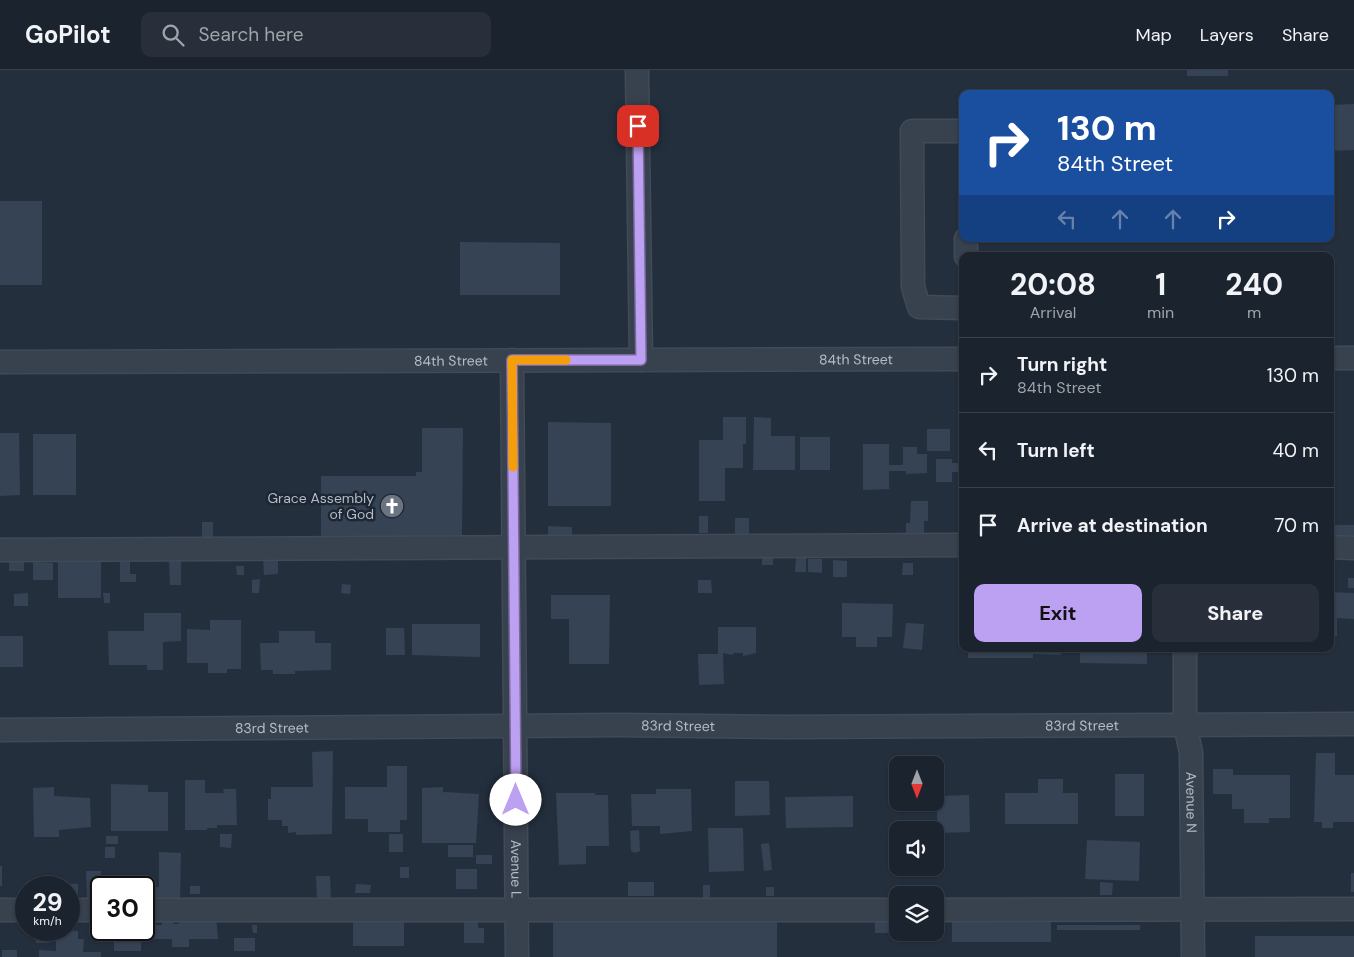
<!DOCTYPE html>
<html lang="en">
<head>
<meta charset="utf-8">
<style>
  body { margin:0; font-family:"DM Sans",sans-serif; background:#282f3a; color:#f1f3f6; height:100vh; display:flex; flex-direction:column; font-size:19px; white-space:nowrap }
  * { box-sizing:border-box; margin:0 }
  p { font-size:16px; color:#a0a4aa }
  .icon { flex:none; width:28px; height:28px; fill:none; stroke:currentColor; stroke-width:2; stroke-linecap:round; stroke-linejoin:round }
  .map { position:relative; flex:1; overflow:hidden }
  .panel { position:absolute; left:959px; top:182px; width:375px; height:400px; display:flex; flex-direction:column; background:#1b232e; border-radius:10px; box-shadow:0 1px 4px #0004,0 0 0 1px #39404a }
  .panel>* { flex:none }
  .hud { position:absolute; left:959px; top:20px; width:375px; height:152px; border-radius:10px; box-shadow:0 1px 4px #0004,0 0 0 1px #39404a; background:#1a4fa0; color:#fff; overflow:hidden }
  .needle { width:32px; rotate:180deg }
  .tools { position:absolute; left:889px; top:686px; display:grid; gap:10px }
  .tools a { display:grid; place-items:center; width:55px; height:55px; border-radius:10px; background:#1b232e; box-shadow:0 1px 4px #0004,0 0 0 1px #39404a; font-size:25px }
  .speed { position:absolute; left:15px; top:806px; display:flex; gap:10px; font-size:25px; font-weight:700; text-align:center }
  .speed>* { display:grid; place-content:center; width:65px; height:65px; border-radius:50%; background:#1b232e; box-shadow:0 1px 4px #0004,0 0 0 1px #39404a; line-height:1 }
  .speed small { font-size:12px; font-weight:400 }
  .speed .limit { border:2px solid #111; border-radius:8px; background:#fff; color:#111 }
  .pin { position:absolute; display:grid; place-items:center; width:42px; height:42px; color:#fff; margin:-21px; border-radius:10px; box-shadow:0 2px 8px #0006 }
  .me { position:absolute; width:55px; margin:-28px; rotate:0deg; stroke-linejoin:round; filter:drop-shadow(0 0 4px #0008) }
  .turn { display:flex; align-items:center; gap:18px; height:105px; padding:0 15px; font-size:22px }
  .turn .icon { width:65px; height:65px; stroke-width:2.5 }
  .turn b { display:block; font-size:35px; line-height:42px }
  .lanes { display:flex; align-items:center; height:48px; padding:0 15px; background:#0003; justify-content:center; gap:25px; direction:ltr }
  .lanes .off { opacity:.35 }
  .eta { display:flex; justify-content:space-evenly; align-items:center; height:85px; text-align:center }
  .eta b { font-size:30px; font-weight:700; line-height:35px }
  .primary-button { display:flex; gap:10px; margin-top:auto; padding:10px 15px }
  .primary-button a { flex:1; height:58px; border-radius:10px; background:#bca0f2; color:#111; font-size:20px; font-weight:700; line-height:58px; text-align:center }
  .primary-button a+a { background:#282f3a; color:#f1f3f6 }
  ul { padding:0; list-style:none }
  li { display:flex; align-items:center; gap:15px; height:75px; padding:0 15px; border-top:1px solid #39404a }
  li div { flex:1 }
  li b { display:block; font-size:19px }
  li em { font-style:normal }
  header { display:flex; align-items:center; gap:30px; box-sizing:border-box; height:70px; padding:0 25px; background:#1b232e; border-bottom:1px solid #39404a }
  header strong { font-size:24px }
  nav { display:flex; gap:28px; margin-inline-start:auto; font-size:18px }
  .search { width:350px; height:45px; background:#282f3a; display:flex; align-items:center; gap:12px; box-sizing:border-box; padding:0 18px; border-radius:10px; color:#a0a4aa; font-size:19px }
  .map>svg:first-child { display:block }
  .building { fill:#364354 }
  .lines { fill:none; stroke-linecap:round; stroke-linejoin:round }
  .minor-casing { stroke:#414a57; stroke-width:25 }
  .minor { stroke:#38414e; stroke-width:22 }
  .route-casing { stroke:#7a689d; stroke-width:12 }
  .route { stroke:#bca0f2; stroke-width:9 }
  .slow { stroke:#f59e0b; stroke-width:9 }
  .labels { text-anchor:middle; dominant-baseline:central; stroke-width:5; stroke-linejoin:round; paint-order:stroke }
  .street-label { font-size:14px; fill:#b4bcc9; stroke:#1d2633 }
  .poi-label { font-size:14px; fill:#b4bcc9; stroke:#1d2633; text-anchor:end }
</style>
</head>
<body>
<header>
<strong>GoPilot</strong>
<div class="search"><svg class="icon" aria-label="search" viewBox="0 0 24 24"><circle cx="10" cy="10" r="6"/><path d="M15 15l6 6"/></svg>Search here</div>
<nav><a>Map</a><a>Layers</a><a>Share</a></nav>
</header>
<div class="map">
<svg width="1354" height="887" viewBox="0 0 1354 887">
  <rect width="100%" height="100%" fill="#242f3e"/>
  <path class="building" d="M1187 0H1228V6H1187Z
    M1354 34V80L1330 81V35Z
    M0 131H42V215H0Z
    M1003 169H1106V173L1003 172Z
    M460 172 560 173V225H460Z
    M723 347H746V374H743V398H725V431H699V370H723Z
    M754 347 771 348V366H795V400H753Z
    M548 352 611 353V436H548Z
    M422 358H463L462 466H321V406H416V402H422Z
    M927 359H950V381H927Z
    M0 363H19L20 425 0 426Z
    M33 364H76V425H33Z
    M800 367H830V400H800Z
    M863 374H889V395H903V377H917V384H927V403L906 404V401H889V419L863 420Z
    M936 389H952V393H962V402H952V412H936Z
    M911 431H928V451H924V466H906V453H910Z
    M699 446H708V463H699Z
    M735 448H749V466H735Z
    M202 452H213V467H202Z
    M1330 455H1354V470L1330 471Z
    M548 456 572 457V470H548Z
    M762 485H773V495H762Z
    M120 486H130V504H136V512H120Z
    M278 486V504L264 505 263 487Z
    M796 488H806V502H795Z
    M169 489H181V515H170Z
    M808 489H822V503L808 502Z
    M9 490H24V501H9Z
    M833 490 847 491V507H833Z
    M58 491H101V528H58Z
    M33 492 53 493V510H33Z
    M903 493H913V505H902Z
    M236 496H244V505H237Z
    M1348 508H1354V518H1348Z
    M260 509 259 523H252V510Z
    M698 510H711L712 523H698Z
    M342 514 351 515 350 524 341 523Z
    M1330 522 1354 523V549L1337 548V566H1330Z
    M28 523V536H14V524Z
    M103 523H110V533H104Z
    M551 525H610L609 594H569V549H551Z
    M842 533 893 534 892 567H877V577H856V567H842Z
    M144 543H181V571L163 572V600H147V595H109L108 561H144Z
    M210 550H241V599H227V603H208V593H187V559L210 560Z
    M906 553 924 554 922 580 903 578Z
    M412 554H480V587L412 585Z
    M718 557H756V583L743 586V583H733V585L723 583 724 614 699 615 698 584H718Z
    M386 558H404L405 585H386Z
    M279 561H315V573H331V600L295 601V604H273V600H261L260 573H279Z
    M0 566H23V597H0Z
    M968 579H1061V585L1033 584V588H968Z
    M1080 579H1147V594L1080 593Z
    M333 681 332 764 296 765V762L288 763V756H282V750H268V729H271V717H313L312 682Z
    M1316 683H1335V705H1354V752H1333V758H1322V752H1314Z
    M387 696H407V750H400V762H368V749H345V717H387Z
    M1213 699H1233V705H1290V748H1269V753H1244V739H1232V724H1213Z
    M1115 704H1144V746H1115Z
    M1038 709H1063V723H1078V754H1005V723H1038Z
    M185 710H205V723H224L223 719H236L237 755H217V758H207V760H185Z
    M735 711H769L770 745 735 746Z
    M111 714 148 715V722H168V761H111Z
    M54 717V726L90 728 91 757 59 760V767H34L33 718Z
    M443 717V722L479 724 476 773H422V718Z
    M656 719H691L692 761 660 764V756H632L631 724H656Z
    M556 723H595V725H608L609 776H586V794L559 795Z
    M969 725 970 762 938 763 936 726Z
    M853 726V757L786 758 785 727Z
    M708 758H743L744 801 709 802Z
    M639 760 640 781 635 783 631 781 630 761Z
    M220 764H232L231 778 220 777Z
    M389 764H403V782H389Z
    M106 766H118V774H106Z
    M1087 770 1140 772 1139 811 1085 809Z
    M769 773 772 800 764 801 761 774Z
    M448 775H473V787H448Z
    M105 777H115V788H105Z
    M159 782 181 783 180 829H146V817H159Z
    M476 785H492V794H476Z
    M0 796H2V816H0Z
    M400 797H409V808H400Z
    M456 799H477V819H456Z
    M86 801H101V828H87Z
    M1351 803H1354V822H1351Z
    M316 806H330L331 828 317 829Z
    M628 812H654V826H628Z
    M1100 812 1113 813 1112 825H1100Z
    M68 814H78V828H69Z
    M356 814 371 815 370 823H355Z
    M703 815H710V828H703Z
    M190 816H200V824H190Z
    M766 817H774V826H766Z
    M179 847H216L218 869H189V877H172V869H149V855H162V850H174V854H179Z
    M875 848H898V863H875Z
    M404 849V876H353V850Z
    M553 849H777V887H553Z
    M94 852H101V860H105V866H94Z
    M464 852H478V858H484V873H464Z
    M952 852H1051V872H952Z
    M252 855H257V863H253Z
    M1057 855H1140V860H1057Z
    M35 860H48L49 873H36Z
    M61 860 78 861V869H84L83 882H101V887H39V880L56 881V869H61Z
    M114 860H141V881H114Z
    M1255 866H1354V887H1255Z
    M234 868H255V881H234Z
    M2 880H17V887H2Z"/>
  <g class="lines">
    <g class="minor-casing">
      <g id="minor">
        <path d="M637 0 641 290"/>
        <path d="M962 61H912L913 217 919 237 962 238"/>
        <path d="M966 169V186"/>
        <path d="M1330 288H1354"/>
        <path id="s1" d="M512 290 517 887"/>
        <path id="s2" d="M0 292 962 289"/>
        <path d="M1330 477 1354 478"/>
        <path d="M0 480 962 475"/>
        <path id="s3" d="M1185 579V655L1191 682 1193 887"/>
        <path id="s4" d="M0 660 619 655 785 657 1354 654"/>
        <path d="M0 840H26"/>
        <path d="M69 840H101"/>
        <path d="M144 840H898"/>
        <path d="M935 840 1354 839"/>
      </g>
    </g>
    <use href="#minor" class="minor"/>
  </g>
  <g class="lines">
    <g class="route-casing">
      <path id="route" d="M516 730 512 290H641L638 56"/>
    </g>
    <use href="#route" class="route"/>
    <path class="slow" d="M513 397 512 290H566"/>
  </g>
  <defs>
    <g id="church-disc" transform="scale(1.25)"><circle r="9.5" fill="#6b7280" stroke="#1d2633"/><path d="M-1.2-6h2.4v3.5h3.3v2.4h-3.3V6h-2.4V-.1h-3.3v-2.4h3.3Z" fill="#fff"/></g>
  </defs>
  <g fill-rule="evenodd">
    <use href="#church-disc" x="392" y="436"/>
  </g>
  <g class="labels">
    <g class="street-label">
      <text stroke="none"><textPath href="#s2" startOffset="451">84th Street</textPath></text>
      <text stroke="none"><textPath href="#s2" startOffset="856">84th Street</textPath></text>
      <text stroke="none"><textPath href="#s4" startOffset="678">83rd Street</textPath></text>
      <text stroke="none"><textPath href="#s4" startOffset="1082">83rd Street</textPath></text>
      <text stroke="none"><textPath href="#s4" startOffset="272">83rd Street</textPath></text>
      <text stroke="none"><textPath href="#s3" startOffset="154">Avenue N</textPath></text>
      <text stroke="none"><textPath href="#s1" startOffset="509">Avenue L</textPath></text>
    </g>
    <g class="poi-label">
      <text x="374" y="428">Grace Assembly<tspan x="374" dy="16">of God</tspan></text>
    </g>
  </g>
</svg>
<div class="tools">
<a><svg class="needle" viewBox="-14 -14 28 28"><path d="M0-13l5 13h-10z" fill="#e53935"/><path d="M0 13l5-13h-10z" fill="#a0a4aa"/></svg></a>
<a><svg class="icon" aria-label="sound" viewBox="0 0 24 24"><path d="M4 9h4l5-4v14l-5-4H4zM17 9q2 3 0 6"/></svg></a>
<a><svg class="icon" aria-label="layers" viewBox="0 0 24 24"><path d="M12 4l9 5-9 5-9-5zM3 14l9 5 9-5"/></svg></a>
</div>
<div class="speed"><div>29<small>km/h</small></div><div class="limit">30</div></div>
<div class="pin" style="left:638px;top:56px;background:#d93025"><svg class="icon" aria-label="arrive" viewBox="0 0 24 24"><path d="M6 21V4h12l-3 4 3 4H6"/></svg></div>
<svg class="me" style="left:516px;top:730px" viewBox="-20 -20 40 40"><circle r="19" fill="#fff"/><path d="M0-13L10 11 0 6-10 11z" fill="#bca0f2"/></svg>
<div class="hud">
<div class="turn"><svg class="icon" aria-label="right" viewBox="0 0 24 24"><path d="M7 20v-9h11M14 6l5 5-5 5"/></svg><div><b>130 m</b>84th Street</div></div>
<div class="lanes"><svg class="icon off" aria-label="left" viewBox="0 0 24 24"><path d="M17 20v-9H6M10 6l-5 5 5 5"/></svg><svg class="icon off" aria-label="ahead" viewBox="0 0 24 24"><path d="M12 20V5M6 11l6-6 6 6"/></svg><svg class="icon off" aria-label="ahead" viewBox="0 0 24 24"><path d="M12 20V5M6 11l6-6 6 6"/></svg><svg class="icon" aria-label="right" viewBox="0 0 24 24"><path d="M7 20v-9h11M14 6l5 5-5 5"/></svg></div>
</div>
<section class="panel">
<div class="eta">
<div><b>20:08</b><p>Arrival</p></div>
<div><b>1</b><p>min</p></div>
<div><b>240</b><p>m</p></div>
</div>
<ul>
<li><svg class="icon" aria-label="right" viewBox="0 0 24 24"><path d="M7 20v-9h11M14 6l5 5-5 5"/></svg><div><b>Turn right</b><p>84th Street</p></div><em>130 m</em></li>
<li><svg class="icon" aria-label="left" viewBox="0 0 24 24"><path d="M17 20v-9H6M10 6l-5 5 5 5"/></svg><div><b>Turn left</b></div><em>40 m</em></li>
<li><svg class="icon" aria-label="arrive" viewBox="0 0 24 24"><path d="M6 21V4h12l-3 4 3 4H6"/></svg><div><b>Arrive at destination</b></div><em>70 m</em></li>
</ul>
<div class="primary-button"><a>Exit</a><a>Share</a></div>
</section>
</div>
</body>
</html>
